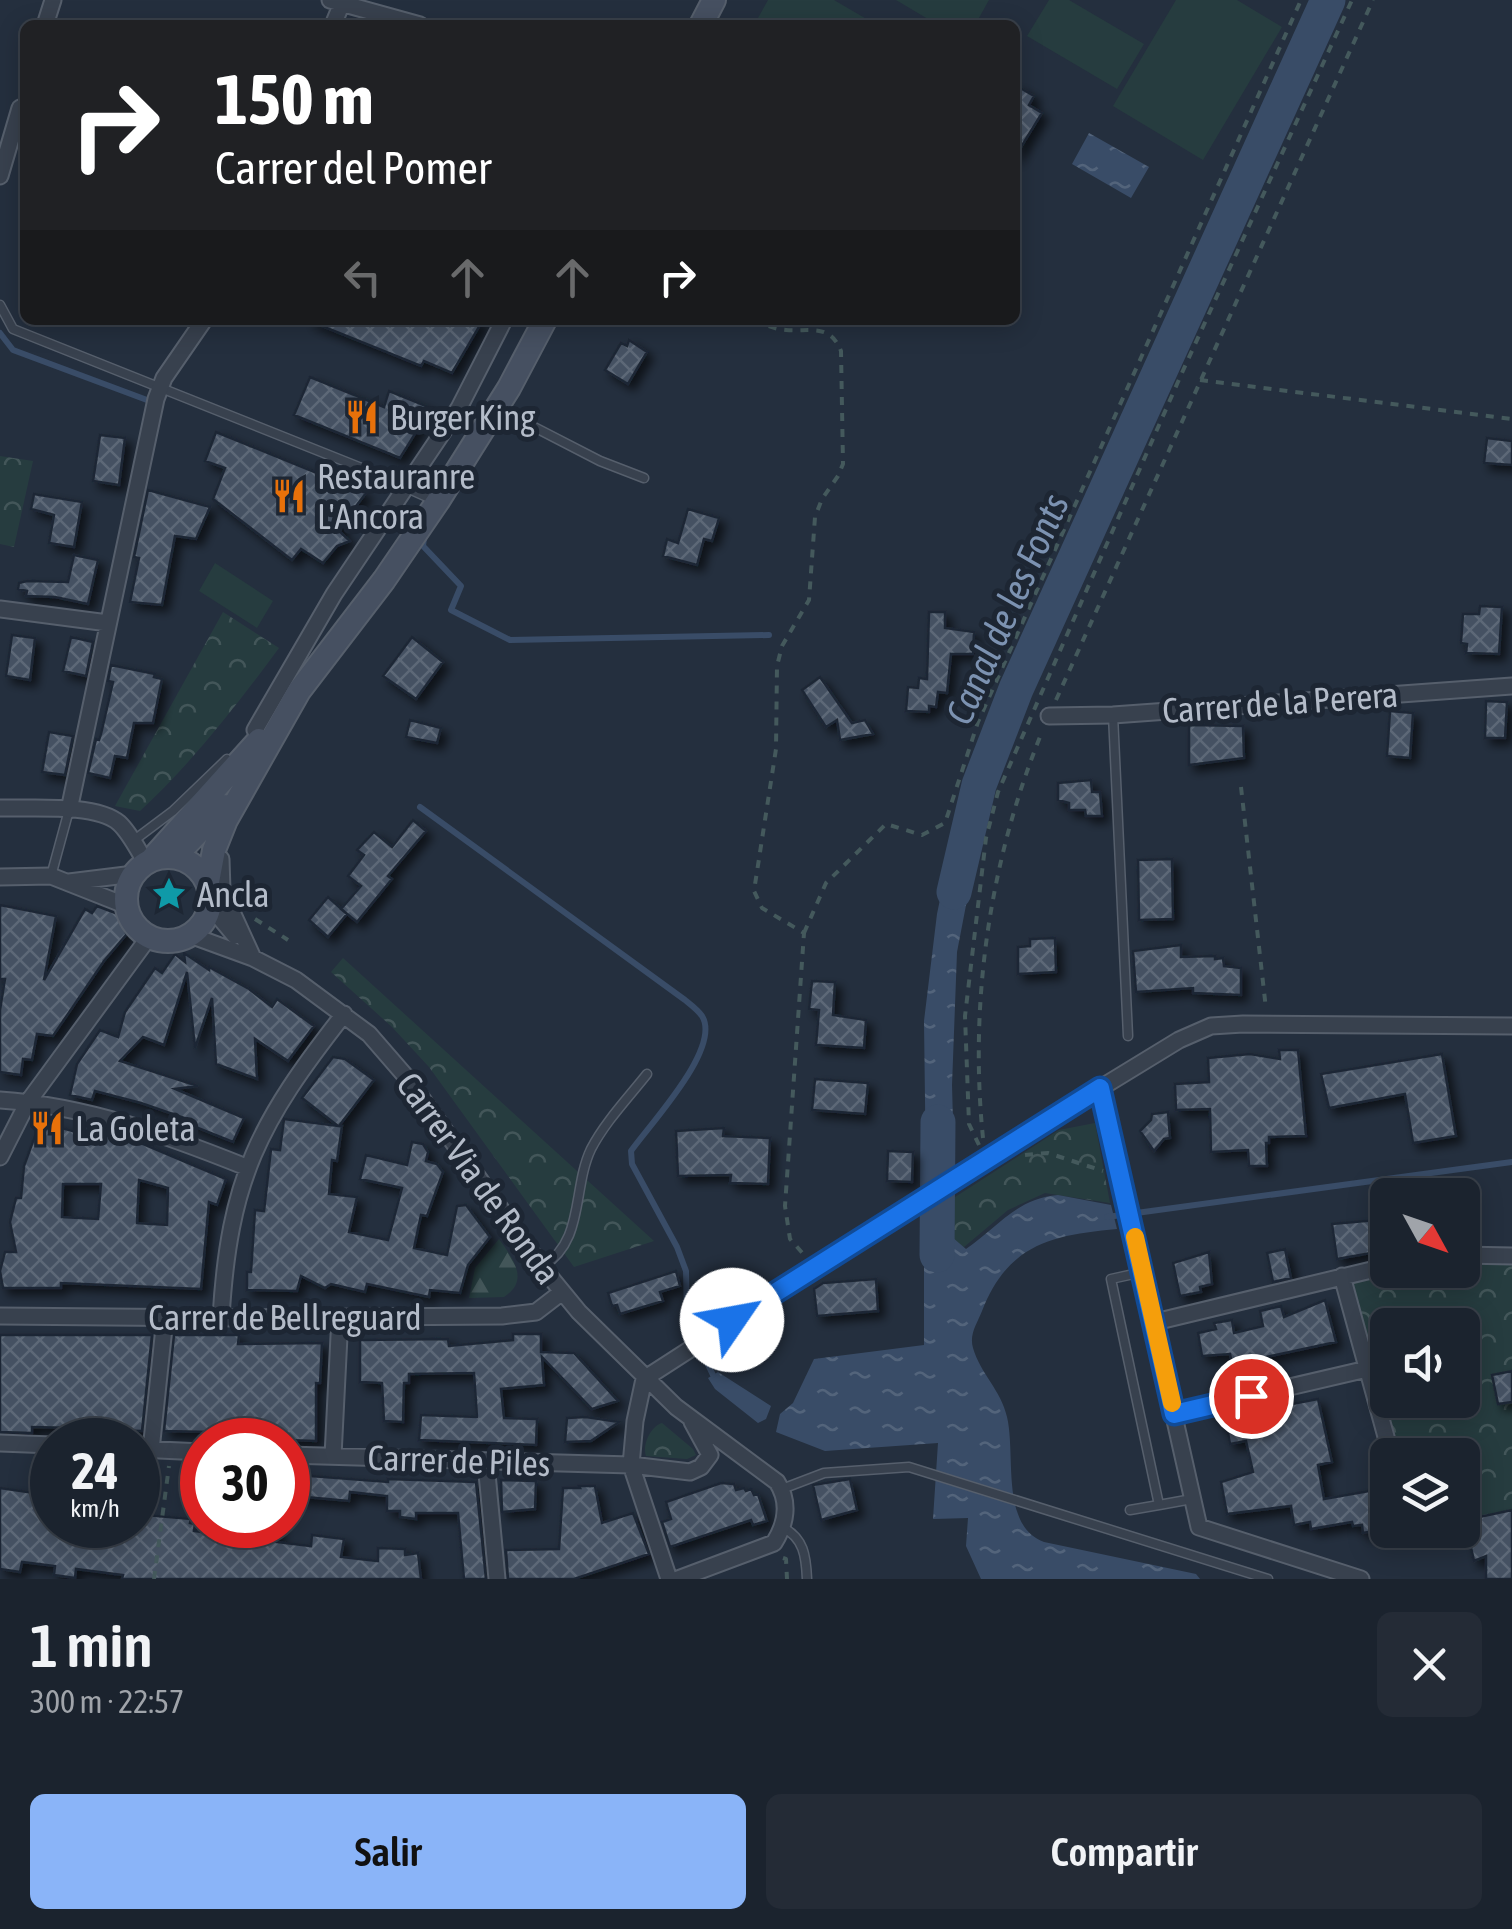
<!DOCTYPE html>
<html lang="es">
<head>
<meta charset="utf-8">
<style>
  body { margin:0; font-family:"Asap Condensed",sans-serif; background:#242b36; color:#f1f3f6; height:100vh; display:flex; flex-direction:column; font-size:38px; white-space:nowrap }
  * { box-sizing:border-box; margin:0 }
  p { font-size:32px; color:#a0a4aa }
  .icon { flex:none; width:55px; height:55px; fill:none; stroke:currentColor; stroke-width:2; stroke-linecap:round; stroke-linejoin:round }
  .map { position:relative; height:1579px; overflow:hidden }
  .panel { display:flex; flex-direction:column; background:#1b232e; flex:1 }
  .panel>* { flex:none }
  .hud { position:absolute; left:20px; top:20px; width:1000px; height:305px; border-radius:15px; box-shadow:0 5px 25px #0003,0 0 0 2px #39404a; background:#202124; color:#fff; overflow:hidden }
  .needle { width:65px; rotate:130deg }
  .controls { position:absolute; left:1370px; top:1178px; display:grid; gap:20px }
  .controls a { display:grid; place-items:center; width:110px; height:110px; border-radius:15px; background:#1b232e; box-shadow:0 5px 25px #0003,0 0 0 2px #39404a; font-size:50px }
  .speed { position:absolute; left:30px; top:1418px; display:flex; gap:20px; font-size:50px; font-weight:700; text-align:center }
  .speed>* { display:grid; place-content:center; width:130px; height:130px; border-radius:50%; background:#1b232e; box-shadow:0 5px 25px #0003,0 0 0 2px #39404a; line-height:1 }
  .speed small { font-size:25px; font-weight:400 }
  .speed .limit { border:15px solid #d22; background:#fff; color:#111 }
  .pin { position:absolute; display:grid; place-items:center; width:85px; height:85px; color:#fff; margin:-42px; border:5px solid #fff; border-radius:50%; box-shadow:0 2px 10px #0007 }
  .me { position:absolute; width:110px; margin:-55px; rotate:57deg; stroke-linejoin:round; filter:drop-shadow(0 0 8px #0008) }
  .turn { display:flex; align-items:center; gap:35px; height:210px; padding:0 30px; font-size:45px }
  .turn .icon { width:130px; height:130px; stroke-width:2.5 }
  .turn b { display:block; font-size:70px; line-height:85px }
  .lanes { display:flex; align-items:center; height:95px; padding:0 30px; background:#0003; justify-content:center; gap:50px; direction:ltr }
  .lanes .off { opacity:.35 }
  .round { display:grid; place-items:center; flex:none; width:105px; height:105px; border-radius:15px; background:#242b36 }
  .headline { display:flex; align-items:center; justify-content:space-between; height:170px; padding:0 30px }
  h1 { font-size:60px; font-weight:600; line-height:75px }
  .primary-button { display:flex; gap:20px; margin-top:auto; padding:20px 30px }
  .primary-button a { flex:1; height:115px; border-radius:15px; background:#8ab4f8; color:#111; font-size:40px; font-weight:600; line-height:115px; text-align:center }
  .primary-button a+a { background:#242b36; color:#f1f3f6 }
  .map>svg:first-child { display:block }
  .green { fill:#263c3f }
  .forest { fill:url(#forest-firs) }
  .park { fill:url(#park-crowns); fill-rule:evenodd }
  .water { fill:url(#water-ripples) }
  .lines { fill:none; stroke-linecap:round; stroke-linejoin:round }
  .stream { stroke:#394c67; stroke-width:6 }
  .river { stroke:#394c67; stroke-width:35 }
  .building { fill:url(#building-cross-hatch); stroke:#1f2835; stroke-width:2.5; fill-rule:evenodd; filter:url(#shadow) }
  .lane-casing { stroke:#565f6c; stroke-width:11 }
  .street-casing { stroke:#565f6c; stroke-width:19 }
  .secondary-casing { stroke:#565f6c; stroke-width:26 }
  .path { stroke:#44595c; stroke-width:4; stroke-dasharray:8 8; stroke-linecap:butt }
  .lane { stroke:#38414e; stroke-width:8 }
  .street { stroke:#38414e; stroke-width:15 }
  .secondary { stroke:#465061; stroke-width:22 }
  .route-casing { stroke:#114b97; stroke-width:25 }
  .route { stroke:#1a73e8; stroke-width:18 }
  .slow { stroke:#f59e0b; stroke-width:18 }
  .labels { text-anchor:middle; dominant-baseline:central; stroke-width:10; stroke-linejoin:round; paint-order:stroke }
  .poi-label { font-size:35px; fill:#b4bcc9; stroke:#1d2633; text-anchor:start }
  .street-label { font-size:35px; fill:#b4bcc9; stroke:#1d2633 }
  .water-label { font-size:38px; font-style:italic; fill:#7c92b1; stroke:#1d2633 }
</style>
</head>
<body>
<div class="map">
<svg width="1512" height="1579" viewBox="0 0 1512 1579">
  <defs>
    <pattern id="forest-firs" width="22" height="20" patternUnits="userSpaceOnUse" patternTransform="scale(2.5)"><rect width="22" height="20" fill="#263c3f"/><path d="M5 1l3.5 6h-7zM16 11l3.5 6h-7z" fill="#435659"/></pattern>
    <pattern id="park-crowns" width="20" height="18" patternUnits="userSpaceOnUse" patternTransform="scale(2.5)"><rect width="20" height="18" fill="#263c3f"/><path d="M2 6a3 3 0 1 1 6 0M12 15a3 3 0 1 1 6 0" fill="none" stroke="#435659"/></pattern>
    <pattern id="water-ripples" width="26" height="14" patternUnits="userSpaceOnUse" patternTransform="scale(2.5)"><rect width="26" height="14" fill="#394c67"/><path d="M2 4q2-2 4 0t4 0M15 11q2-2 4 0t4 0" fill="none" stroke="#53647b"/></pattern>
    <pattern id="building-cross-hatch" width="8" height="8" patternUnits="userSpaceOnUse" patternTransform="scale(2.5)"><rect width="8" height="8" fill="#455162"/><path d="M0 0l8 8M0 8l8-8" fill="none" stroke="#5d6877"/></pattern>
    <filter id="shadow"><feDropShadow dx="6" dy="6" stdDeviation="5" flood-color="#0009"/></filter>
  </defs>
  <rect width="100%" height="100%" fill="#242f3e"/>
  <path class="green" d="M768 0H834L875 24 754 25Z
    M896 0H989L975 25H938Z
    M1049 0H1069L1144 44 1117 89 1027 36Z
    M1176 0H1237L1282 27 1203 160 1113 106Z
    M215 563 273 601 257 628 199 591Z"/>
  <path class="forest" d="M499 1239C513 1259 530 1280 504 1297L469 1298 475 1268Z"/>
  <path class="park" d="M0 456 33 461 14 547 0 544Z
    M223 612 279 648C237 705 192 763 140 811L115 806Z
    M343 958 654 1241 574 1267 429 1067 392 1027 331 972Z
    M1095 1123 1110 1203 1045 1193 1008 1210 964 1247 954 1240 952 1199 1059 1130Z
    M1512 1260V1510L1463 1521 1462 1455H1398L1352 1283 1356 1279 1389 1270H1462L1463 1261ZM1388 1325H1462V1400H1388Z
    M662 1423 693 1449 696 1455 687 1459 646 1456C642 1445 651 1426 662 1423Z"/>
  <path class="water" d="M1089 133 1149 167 1131 198 1072 164Z
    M952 841 977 848 957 952 952 1085 954 1160 926 1178 924 1021 937 914Z
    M1058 1195 1111 1205 1117 1229C1052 1235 1008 1244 982 1311 977 1324 969 1334 973 1348 980 1373 1001 1390 1007 1417 1016 1455 1000 1526 1044 1542L1196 1574 1200 1579H981L966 1546 968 1518 933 1519 938 1443 825 1451 776 1432 780 1414 793 1403 814 1359 924 1345V1215L952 1199V1237L966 1249C997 1228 1017 1198 1058 1195Z
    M718 1372 771 1406 766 1419 758 1423 715 1389 708 1378Z"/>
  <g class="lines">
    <path class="stream" d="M0 333 13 350 147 400
      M424 538 423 546 461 586 451 610 510 640 769 635
      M420 807 685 1000C690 1004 698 1010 702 1016 722 1048 650 1124 631 1151L632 1164 677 1247 686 1271 687 1321 713 1375
      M1107 1217 1512 1162"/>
    <path class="river" d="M954 892 979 785 1016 689 1328 0
      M937 1255 938 1122"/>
  </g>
  <path class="building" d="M1015 85 1034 96 1029 105 1042 113 1015 157Z
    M307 320H483L452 373 424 361 421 366Z
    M629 340 647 352 628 384 605 370 621 343 627 346Z
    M310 377 384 407 389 391 431 408 400 458 294 415Z
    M216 432 366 493 338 530 350 541 337 546 323 563 301 549 292 560 213 499 225 468 205 461Z
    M100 435 125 438 119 485 93 481Z
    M1487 438 1512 441V465L1484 463Z
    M148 490 210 507 196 539 175 536 162 605 130 602 139 558 134 557Z
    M34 494 82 502 74 547 49 543 54 515 31 509Z
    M688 509 719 518 712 541 704 539 697 565 663 556 667 539 678 543Z
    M74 555 98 560 88 604 55 597 26 596 27 591 18 589 19 583 27 581 68 582Z
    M1480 606 1502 607 1499 654 1466 653 1467 644 1461 643 1463 614H1479Z
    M929 612H945V628L974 632 973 654H951L947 693 938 692 936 707 929 706V712L906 711 908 687 918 688 919 678 927 679Z
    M12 635 35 638 30 680 6 676Z
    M71 637 93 642 86 676 63 671Z
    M412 637 443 662 416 699 383 676Z
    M111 665 155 674 154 677 162 679 153 723H134L127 758 115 756 110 778 88 773 96 739 99 740 101 734 113 682 108 681Z
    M820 677 852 723 865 720 873 734 840 740 837 720 826 727 802 690Z
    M1486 701 1507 702 1505 738H1485Z
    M1390 711 1413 713 1410 758 1387 756Z
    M410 720 441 728 437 743 406 737Z
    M1189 725 1243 726 1244 758 1189 765Z
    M49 732 73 736 65 775 42 772Z
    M1091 780 1092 792H1100L1102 816H1086L1085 810H1069V803L1058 800V783Z
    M413 820 426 831 388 876 392 879 357 922 341 909 361 886 348 876 364 855 357 850 374 832 392 847Z
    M1172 859 1173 919 1139 920 1138 860Z
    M328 897 347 914 328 937 309 920Z
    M0 905 56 916 44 980 85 909 92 913 97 906 118 914 126 928V935L104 961 53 1036 37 1034 32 1060 23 1059 21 1075 0 1072V1010L5 979H0Z
    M1055 938 1056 972 1018 974V947L1030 946V939Z
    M1181 945V957L1215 956V959L1223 958 1224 966 1241 968V995L1193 993V988L1136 992 1133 951Z
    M184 953 209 970V967L249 989 272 1007 277 999 314 1026 288 1061 255 1039 257 1079 216 1064 212 998 195 1048 187 972 164 1045 143 1037 120 1061 198 1086 175 1089 244 1118 233 1142 188 1124 190 1120 141 1103 95 1091 92 1100 70 1095 77 1064 100 1030 118 1037 125 1012 155 968 162 973 175 954 185 962Z
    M812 981 835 982 833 1015 866 1020 864 1048 816 1045 819 1010 809 1009Z
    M1279 1050H1298L1306 1136 1269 1137V1143H1266L1267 1166H1249L1248 1150 1211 1152 1210 1109 1176 1110 1175 1084 1209 1082 1208 1058 1250 1054 1280 1059Z
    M1442 1054 1456 1136 1413 1143 1405 1094 1329 1108 1321 1074Z
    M333 1057 345 1059 374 1080 339 1126H342L337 1161 332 1160 329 1194 357 1197 349 1232 388 1240 402 1188 360 1179 366 1155 407 1165 412 1142 423 1144 428 1152 426 1161 437 1164 443 1172 427 1216 421 1215 414 1248 447 1255 457 1206 466 1205 490 1237 468 1265 460 1293 430 1290 429 1297 367 1284 365 1292 331 1284 325 1288 301 1276 297 1291 247 1290V1272H251L255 1210 264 1211 271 1149 280 1150 284 1119 338 1126 302 1098Z
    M815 1079 868 1083 865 1114 812 1110Z
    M1168 1112 1170 1138 1164 1139 1154 1151 1140 1131 1151 1120 1152 1114Z
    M40 1122 87 1135 88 1132 104 1136 106 1133 136 1141 226 1179 217 1205 209 1202 201 1289 61 1283V1288H3L0 1271 5 1252H16L10 1222 16 1198H21L24 1166ZM139 1180 168 1188 167 1225 137 1223ZM63 1184H101L98 1219 62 1217Z
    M724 1128 723 1136 770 1138 768 1184 730 1183 731 1175 678 1176 676 1131Z
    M888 1151 913 1152 912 1182 887 1181Z
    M1388 1219V1250L1337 1259 1332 1224Z
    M1285 1249 1291 1278 1273 1282 1267 1253Z
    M1209 1252 1212 1284 1200 1287 1201 1292 1180 1296 1173 1263Z
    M676 1271 680 1286 660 1292 663 1301 620 1314 617 1305 612 1306 608 1293Z
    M876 1279 878 1311 817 1316 814 1289 823 1283Z
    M1325 1300 1336 1342 1257 1359 1261 1376 1236 1382 1230 1354 1202 1356 1198 1333 1216 1329 1214 1323 1232 1320 1234 1333 1263 1326 1260 1311 1281 1306 1284 1317Z
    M513 1334H541V1352L574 1353 618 1401 592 1409 542 1357 544 1385 501 1389 504 1418 537 1419 536 1445 419 1440 421 1415 477 1417 474 1373 409 1374V1383H404L403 1422 384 1421 382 1383 360 1382V1340L448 1339 449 1346 513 1340Z
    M0 1335H152L142 1431 107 1430 106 1436 75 1435 76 1428 32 1427V1433L0 1432Z
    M174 1335H239L238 1344 322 1343 320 1383H316V1441L255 1439 256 1433 164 1431Z
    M1512 1371V1402L1498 1404 1492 1375Z
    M1318 1399 1332 1462 1318 1465 1324 1499 1369 1491 1373 1510 1388 1507V1528L1363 1533 1362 1525 1353 1526 1352 1522 1311 1529 1310 1522 1294 1525 1291 1506 1227 1514 1221 1482 1253 1472 1246 1441 1230 1444 1225 1417Z
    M586 1417 619 1422 591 1441 565 1442 567 1418Z
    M297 1475 388 1482V1479L476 1482 486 1579H464L458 1513H416V1519L400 1517V1511H387V1496L350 1492 349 1501 295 1496Z
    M850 1479 857 1510 821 1520 813 1485Z
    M501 1480 536 1481 535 1509 502 1512Z
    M721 1483 734 1484 736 1490 744 1488 746 1491 751 1489 754 1495 758 1494 767 1521 753 1525 751 1520 670 1547 662 1522 671 1519 666 1502Z
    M579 1486H595L602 1523 633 1513 649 1554 574 1579H508L506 1550 559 1549 563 1488H580Z
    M0 1488 41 1494 39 1516 52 1517V1525H145L146 1515 191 1519 190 1523 195 1524 194 1531 231 1536 233 1525H278L276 1542 311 1546 312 1535 344 1539 341 1557 378 1561V1548L405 1549V1555L418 1553 421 1579H122L123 1575 76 1569 75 1578 54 1575 55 1566 22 1562 20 1572 0 1569Z
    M1512 1510V1579H1486V1556L1474 1561 1465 1520Z"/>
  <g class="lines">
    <g class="lane-casing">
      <path id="lane" d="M0 305 13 329 369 471 436 501
        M501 410 600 461 644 478
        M1113 715 1128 1036
        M133 841 173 811 227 759
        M51 876 69 810
        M542 1267C585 1241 572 1189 591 1149 605 1122 628 1098 647 1074
        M1143 1272 1111 1279 1159 1505 1192 1499
        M782 1489 824 1473 909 1467 1268 1579
        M1130 1510 1159 1505
        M782 1527C804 1538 806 1556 807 1579"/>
    </g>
    <g class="street-casing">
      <path id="street" d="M330 0 420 25
        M45 25 53 0
        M333 25 342 3
        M0 176 20 108
        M0 609 108 623
        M1049 716 1113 715 1512 686
        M255 730 334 594 459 408 504 320
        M0 808C30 809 96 803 119 823 130 833 138 850 146 863
        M69 810 156 399 164 378 204 320
        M221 859 222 890 253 958
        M0 877 51 876 127 906
        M69 882 134 874
        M210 906 235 936
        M190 935 253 958 296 980 369 1034 408 1079 542 1267 579 1312 676 1407 777 1482C790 1502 786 1524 774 1543L678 1579
        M1100 1088 1199 1527 1361 1579
        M0 1100C87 1106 166 1135 246 1167
        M0 1157 28 1102 149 937
        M1462 1255 1512 1256
        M1342 1276 1391 1455
        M0 1316 221 1318 502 1316 536 1312 562 1292
        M221 1318C229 1179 259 1122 344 1014
        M1155 1322 1388 1266
        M644 1379 986 1158 1179 1040 1211 1026 1243 1024 1512 1026
        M644 1379 635 1421 631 1465 690 1472 701 1467 710 1455 692 1422
        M1174 1414 1367 1369
        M0 1443 52 1445
        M138 1449 202 1452
        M151 1450 165 1318
        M288 1455 631 1465 669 1579
        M333 1456 340 1316
        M486 1463 497 1579"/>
    </g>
    <g class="secondary-casing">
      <path id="secondary" d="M701 25 714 0
        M126 899a42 42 0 1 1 84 0a42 42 0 1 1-84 0Z
        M174 857 224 806
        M150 861 259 740
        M208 882 214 850 226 820 299 691 384 580 438 501 509 388 545 320"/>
    </g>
    <path class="path" d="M754 320C765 325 774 329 786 330 810 332 830 323 841 351L843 464 838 476 822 499 815 517 809 600 782 646 777 666 776 749 754 891 762 908 804 933 785 1206 790 1239 806 1257
      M1200 380 1512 419
      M1056 700 1373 0
      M1241 787 1266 1009
      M255 919 288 940
      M804 933 826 883 886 824 922 835 945 823 978 722 1301 0
      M983 1138C969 1001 990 859 1042 732
      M979 1145 969 1124 965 1016 986 838 998 792 1181 375 1352 0
      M1025 1155 1048 1153 1103 1171
      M783 1558 786 1559 787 1579
      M154 1579 169 1466"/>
    <use href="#lane" class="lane"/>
    <use href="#street" class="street"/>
    <use href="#secondary" class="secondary"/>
  </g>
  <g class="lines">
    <g class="route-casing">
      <path id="route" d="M732 1320 1100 1088 1174 1414 1251 1396"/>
    </g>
    <use href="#route" class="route"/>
    <path class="slow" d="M1135 1237 1172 1403"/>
  </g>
  <defs>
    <g id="restaurant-bare" transform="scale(2.7)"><path d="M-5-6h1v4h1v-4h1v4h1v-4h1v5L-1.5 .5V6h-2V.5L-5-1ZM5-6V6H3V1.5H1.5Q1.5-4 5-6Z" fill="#e8710a" stroke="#1d2633" stroke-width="2.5" paint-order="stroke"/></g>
    <g id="sight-bare" transform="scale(2.7)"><path d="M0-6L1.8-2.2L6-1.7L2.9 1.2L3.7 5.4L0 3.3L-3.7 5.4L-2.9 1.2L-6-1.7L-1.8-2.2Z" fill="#0f9aa8" stroke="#1d2633" stroke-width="2.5" paint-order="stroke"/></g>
  </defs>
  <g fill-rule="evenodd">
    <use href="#restaurant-bare" x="362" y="417"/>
    <use href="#restaurant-bare" x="289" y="496"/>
    <use href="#sight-bare" x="169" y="894"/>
    <use href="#restaurant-bare" x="47" y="1128"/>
  </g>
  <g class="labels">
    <g class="poi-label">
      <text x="390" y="417">Burger King</text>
      <text x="317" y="476">Restauranre<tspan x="317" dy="40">L'Ancora</tspan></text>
      <text x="197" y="894">Ancla</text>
      <text x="75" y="1128">La Goleta</text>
    </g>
    <g class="street-label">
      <text transform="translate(1280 702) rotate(-4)">Carrer de la Perera</text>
      <text transform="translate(479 1178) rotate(54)">Carrer Via de Ronda</text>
      <text x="285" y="1317">Carrer de Bellreguard</text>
      <text transform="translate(459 1460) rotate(2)">Carrer de Piles</text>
    </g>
    <g class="water-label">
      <text transform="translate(1007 609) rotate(-66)">Canal de les Fonts</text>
    </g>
  </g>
</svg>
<div class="controls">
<a><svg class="needle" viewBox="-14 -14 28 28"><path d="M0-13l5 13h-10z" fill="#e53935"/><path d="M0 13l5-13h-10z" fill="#a0a4aa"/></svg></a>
<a><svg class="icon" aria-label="sound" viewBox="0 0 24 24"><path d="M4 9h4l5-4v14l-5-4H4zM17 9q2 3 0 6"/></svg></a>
<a><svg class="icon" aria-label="layers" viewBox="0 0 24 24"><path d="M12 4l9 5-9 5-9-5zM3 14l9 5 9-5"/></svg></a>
</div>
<div class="speed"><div>24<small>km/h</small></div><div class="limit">30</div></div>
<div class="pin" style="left:1251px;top:1396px;background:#d93025"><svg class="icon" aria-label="arrive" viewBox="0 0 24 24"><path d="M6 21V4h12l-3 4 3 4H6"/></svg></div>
<svg class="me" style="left:732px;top:1320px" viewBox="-20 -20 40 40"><circle r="19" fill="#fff"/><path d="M0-13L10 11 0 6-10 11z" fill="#1a73e8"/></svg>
<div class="hud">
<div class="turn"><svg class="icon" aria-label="right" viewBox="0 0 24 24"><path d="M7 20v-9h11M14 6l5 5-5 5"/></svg><div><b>150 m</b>Carrer del Pomer</div></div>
<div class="lanes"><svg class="icon off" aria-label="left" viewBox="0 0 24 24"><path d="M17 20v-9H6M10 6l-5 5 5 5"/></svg><svg class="icon off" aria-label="ahead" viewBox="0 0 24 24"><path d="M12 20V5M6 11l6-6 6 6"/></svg><svg class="icon off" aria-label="ahead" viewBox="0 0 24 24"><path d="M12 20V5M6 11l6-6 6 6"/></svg><svg class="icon" aria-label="right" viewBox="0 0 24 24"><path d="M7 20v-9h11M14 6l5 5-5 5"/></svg></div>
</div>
</div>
<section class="panel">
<div class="headline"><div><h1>1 min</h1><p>300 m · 22:57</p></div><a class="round"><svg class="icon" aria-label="close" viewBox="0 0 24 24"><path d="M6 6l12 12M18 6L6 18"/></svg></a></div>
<div class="primary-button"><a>Salir</a><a>Compartir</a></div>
</section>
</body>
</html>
